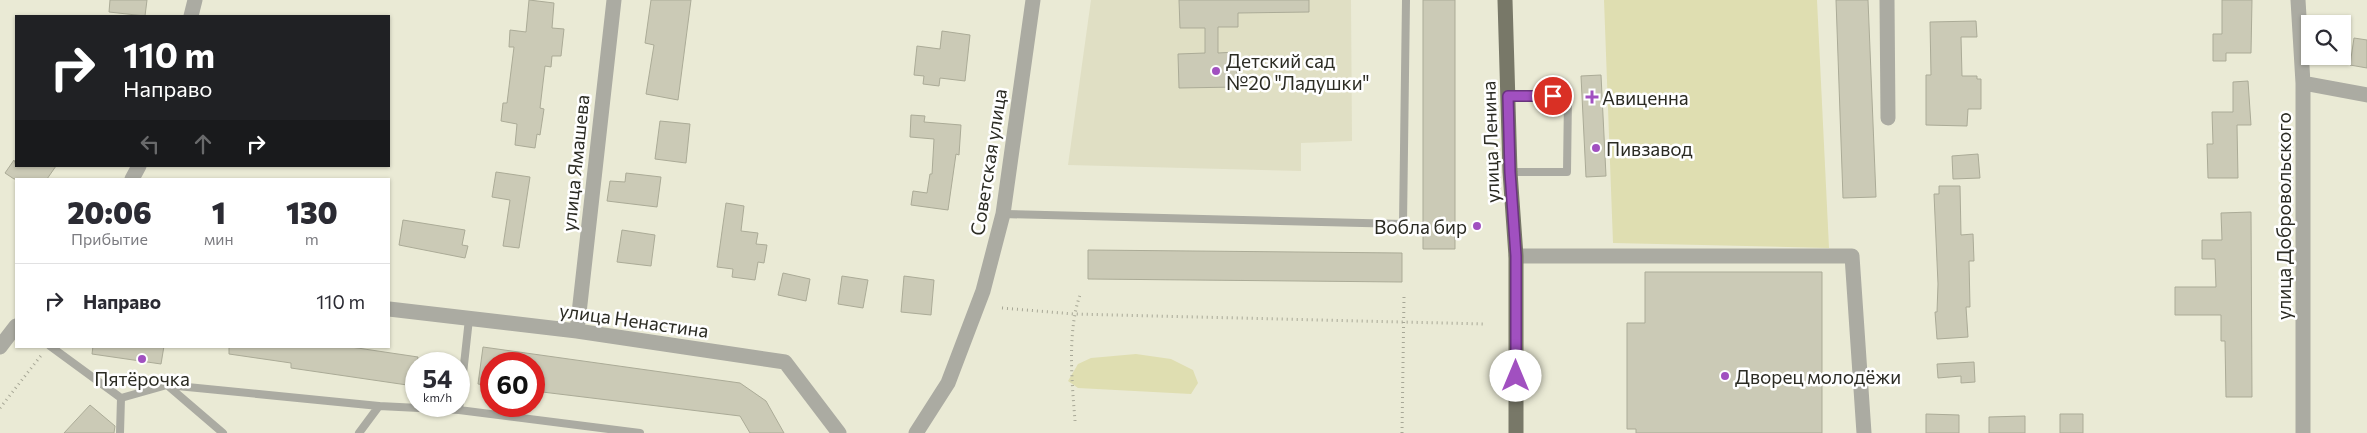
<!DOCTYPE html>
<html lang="ru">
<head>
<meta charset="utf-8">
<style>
  body { margin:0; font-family:Commissioner,sans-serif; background:#f7f7f7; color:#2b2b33; height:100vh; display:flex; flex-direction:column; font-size:19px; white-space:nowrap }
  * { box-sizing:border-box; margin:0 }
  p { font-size:16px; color:#7c7c81 }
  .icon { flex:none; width:28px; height:28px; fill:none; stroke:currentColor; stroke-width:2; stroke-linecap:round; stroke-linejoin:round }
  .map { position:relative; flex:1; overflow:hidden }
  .sheet { position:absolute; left:15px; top:178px; width:375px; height:170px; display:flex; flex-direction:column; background:#fff; border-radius:0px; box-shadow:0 1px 4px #0004 }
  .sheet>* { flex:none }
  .top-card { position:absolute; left:15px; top:15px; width:375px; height:152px; border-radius:0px; box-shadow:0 1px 4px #0004; background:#202124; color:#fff; overflow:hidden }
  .buttons { position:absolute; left:2301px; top:15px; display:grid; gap:10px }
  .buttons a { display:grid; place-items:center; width:50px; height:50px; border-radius:0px; background:#fff; box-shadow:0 1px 4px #0004; font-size:25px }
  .speed { position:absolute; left:405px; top:352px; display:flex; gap:10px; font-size:25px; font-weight:700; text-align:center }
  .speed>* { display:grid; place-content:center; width:65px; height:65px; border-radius:50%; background:#fff; box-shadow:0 1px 4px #0004; line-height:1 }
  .speed small { font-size:12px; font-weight:400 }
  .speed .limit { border:8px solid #d22; background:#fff; color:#111 }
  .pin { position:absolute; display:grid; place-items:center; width:42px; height:42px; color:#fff; margin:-21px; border:2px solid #fff; border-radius:50%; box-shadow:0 1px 5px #0007 }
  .me { position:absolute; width:55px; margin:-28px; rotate:0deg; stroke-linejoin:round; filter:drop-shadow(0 0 4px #0008) }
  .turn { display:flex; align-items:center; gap:18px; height:105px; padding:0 25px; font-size:22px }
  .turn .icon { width:65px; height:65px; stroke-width:2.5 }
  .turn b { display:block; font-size:35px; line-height:42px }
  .lanes { display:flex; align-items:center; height:48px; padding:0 25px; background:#0003; justify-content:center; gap:25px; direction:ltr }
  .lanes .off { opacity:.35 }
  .eta { display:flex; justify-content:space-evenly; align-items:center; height:85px; text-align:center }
  .eta b { font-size:30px; font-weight:800; line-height:35px }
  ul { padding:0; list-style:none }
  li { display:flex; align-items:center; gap:15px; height:75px; padding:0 25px; border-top:1px solid #e1e1e2 }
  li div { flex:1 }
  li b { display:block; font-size:19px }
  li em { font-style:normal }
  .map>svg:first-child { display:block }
  .built { fill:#e0dfc4 }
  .green { fill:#dfdeb1 }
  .building { fill:#cbcab6; stroke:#abab97 }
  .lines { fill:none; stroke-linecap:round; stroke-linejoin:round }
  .path { stroke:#a7a796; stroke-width:3; stroke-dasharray:1 4; stroke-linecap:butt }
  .lane { stroke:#ababa2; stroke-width:8 }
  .street { stroke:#ababa2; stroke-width:15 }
  .primary { stroke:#787868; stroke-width:15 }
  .route-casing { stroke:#69347d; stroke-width:12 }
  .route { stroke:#a150c0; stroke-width:9 }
  .poi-dot { fill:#a150c0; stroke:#fff; stroke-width:2 }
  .labels { text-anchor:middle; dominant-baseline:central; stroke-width:5; stroke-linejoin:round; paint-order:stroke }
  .poi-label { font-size:19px; fill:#2b2b23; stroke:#fff; text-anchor:start }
  .street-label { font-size:19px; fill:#2b2b23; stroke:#fff }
</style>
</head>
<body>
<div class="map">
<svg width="2367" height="433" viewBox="0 0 2367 433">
  <rect width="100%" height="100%" fill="#eaead5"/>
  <path class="built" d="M1091 0H1351L1352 141 1301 143V171L1068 165Z"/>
  <path class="green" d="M1604 0H1817L1829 248 1613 243Z
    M1136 354 1171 359 1193 370 1198 383 1191 394 1078 388 1068 381 1078 364 1091 358Z"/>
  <path class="building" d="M110 0H147L145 16 109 12Z
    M529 0 554 3 552 28 564 29 561 56H552L551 67 545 66 540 108 544 109 540 135 537 134 535 148 515 145 517 124 501 121 503 103H507L514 47H509L510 30 526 32Z
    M651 0H691L678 100 646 94 654 45 645 43Z
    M1179 0H1309V12L1238 13V27H1218V53L1236 52 1237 87 1179 88 1178 54 1205 53V28H1180Z
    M1423 0H1455V249H1423Z
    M1836 0H1868L1876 197 1843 198Z
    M2222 0H2252L2251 53H2226V61H2213V34H2222Z
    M1976 21 1977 37H1961L1962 76H1977V79H1981V109H1968L1967 126 1926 125V75H1931L1930 22Z
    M942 31 970 35 965 81 940 78 939 86 923 84 924 76 914 75 917 46 940 49Z
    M2354 38 2367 40V68L2350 65Z
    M1601 75 1606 176 1586 177 1581 76Z
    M2248 81 2251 125H2237L2238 178H2208L2207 144H2213L2212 112H2233V82Z
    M911 115 925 116 924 122 961 125 959 155 956 154 948 210 911 205 913 191 927 193 930 174H932L934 139 910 137Z
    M660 121 690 124 686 163 655 159Z
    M1978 154 1980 178 1953 179 1952 156Z
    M14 160 16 166H56L47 179H14L5 173Z
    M496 172 530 177 519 248 503 246 510 200 492 197Z
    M626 173 661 177 657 207 607 201 610 181 625 182Z
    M1939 186H1960L1961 235 1973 234 1974 261H1969L1970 307H1966L1968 337 1937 339 1935 312H1937L1938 284 1934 194H1939Z
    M726 203 744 206 741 231 758 233 756 244 767 245 764 263 758 262 755 280 732 277 733 269 717 267Z
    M2251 212 2252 397H2226L2225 341H2221V315H2175V287H2216L2215 259H2202V240H2222L2221 213Z
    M403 220 465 230 462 245 468 246 465 258 399 245Z
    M622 230 655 235 651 266 617 262Z
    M1088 250 1402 253V282L1088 279Z
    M1645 272H1822V433H1636V429H1627V323H1645Z
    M783 273 810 279 806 301 778 295Z
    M842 276 868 280 863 308 838 304Z
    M904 276 934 280 931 315 901 312Z
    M93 346H164L161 364 92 354Z
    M229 346H344L418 357 414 386 291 368V363L229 354Z
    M483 347 740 383 766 401 784 433H750L740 416 534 391V364H491V386L478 384Z
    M1974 362 1975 382 1961 383V376L1938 378 1937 364Z
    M90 405 115 426 114 433H64Z
    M1926 414 1959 415V433H1926Z
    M2060 414H2083V433H2060Z
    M2025 416V433H1989V417Z"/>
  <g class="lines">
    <path class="path" d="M1002 308 1074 314 1484 324
      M0 408 43 353
      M1075 421C1072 382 1067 332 1080 295
      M1402 433 1404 296"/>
    <path class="lane" d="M1507 96H1568L1567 172H1510
      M1003 214 1403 224 1406 0
      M50 346 121 398 120 433
      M167 385 223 433
      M121 398 167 385 379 406 359 433
      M379 406 459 410 469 319
      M459 410 640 433"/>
    <path class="street" d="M1887 0 1888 118
      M2298 0 2303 83V433
      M191 16 195 0
      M2303 83 2367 95
      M132 179 139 166
      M1516 256H1852L1864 433
      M389 309 577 331 785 362 839 433
      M577 331 614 0
      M0 347 16 326
      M916 433 948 383 983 291 1003 214 1033 0"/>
    <path class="primary" d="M1505 0 1510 172 1516 256V433"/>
  </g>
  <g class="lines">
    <g class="route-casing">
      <path id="route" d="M1516 376V256L1510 172 1508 96H1553"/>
    </g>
    <use href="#route" class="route"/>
  </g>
  <g class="poi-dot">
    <circle cx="1216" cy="71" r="5"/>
    <path d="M1589.5 89.5h5v5h5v5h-5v5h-5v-5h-5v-5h5z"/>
    <circle cx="1596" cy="148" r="5"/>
    <circle cx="1477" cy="226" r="5"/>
    <circle cx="142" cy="359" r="5"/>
    <circle cx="1725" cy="376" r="5"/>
  </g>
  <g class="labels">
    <g class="poi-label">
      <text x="1226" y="60">Детский сад<tspan x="1226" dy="22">№20 "Ладушки"</tspan></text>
      <text x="1602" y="97">Авиценна</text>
      <text x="1606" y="148">Пивзавод</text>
      <text x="1467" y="226" text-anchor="end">Вобла бир</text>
      <text x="1735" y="376">Дворец молодёжи</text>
      <text x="142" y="378" text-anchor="middle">Пятёрочка</text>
    </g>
    <g class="street-label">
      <text transform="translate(1490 142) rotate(-92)">улица Ленина</text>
      <text transform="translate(988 162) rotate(-81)">Советская улица</text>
      <text transform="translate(575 163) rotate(-84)">улица Ямашева</text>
      <text transform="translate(2283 216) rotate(-90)">улица Добровольского</text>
      <text transform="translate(634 320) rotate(8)">улица Ненастина</text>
    </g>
  </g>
</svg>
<div class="buttons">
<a><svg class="icon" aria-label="search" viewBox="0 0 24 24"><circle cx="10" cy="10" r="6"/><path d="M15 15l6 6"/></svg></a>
</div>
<div class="speed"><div>54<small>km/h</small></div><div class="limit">60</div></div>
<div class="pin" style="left:1553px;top:96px;background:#d93025"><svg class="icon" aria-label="arrive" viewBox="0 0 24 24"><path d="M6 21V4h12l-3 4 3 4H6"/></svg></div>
<svg class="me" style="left:1516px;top:376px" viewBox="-20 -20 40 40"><circle r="19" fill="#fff"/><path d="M0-13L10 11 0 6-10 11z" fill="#a150c0"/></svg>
<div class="top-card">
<div class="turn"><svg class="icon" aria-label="right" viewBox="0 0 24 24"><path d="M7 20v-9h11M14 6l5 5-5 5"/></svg><div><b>110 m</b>Направо</div></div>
<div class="lanes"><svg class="icon off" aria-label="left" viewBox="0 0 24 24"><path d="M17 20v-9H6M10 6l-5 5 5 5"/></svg><svg class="icon off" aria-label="ahead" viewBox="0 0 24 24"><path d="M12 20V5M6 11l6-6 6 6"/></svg><svg class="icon" aria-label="right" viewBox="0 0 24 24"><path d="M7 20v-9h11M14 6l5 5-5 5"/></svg></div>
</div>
<section class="sheet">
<div class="eta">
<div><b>20:06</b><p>Прибытие</p></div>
<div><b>1</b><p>мин</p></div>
<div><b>130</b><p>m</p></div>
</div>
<ul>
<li><svg class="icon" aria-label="right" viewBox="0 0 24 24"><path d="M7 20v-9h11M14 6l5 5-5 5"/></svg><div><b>Направо</b></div><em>110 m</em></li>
</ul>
</section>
</div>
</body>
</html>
